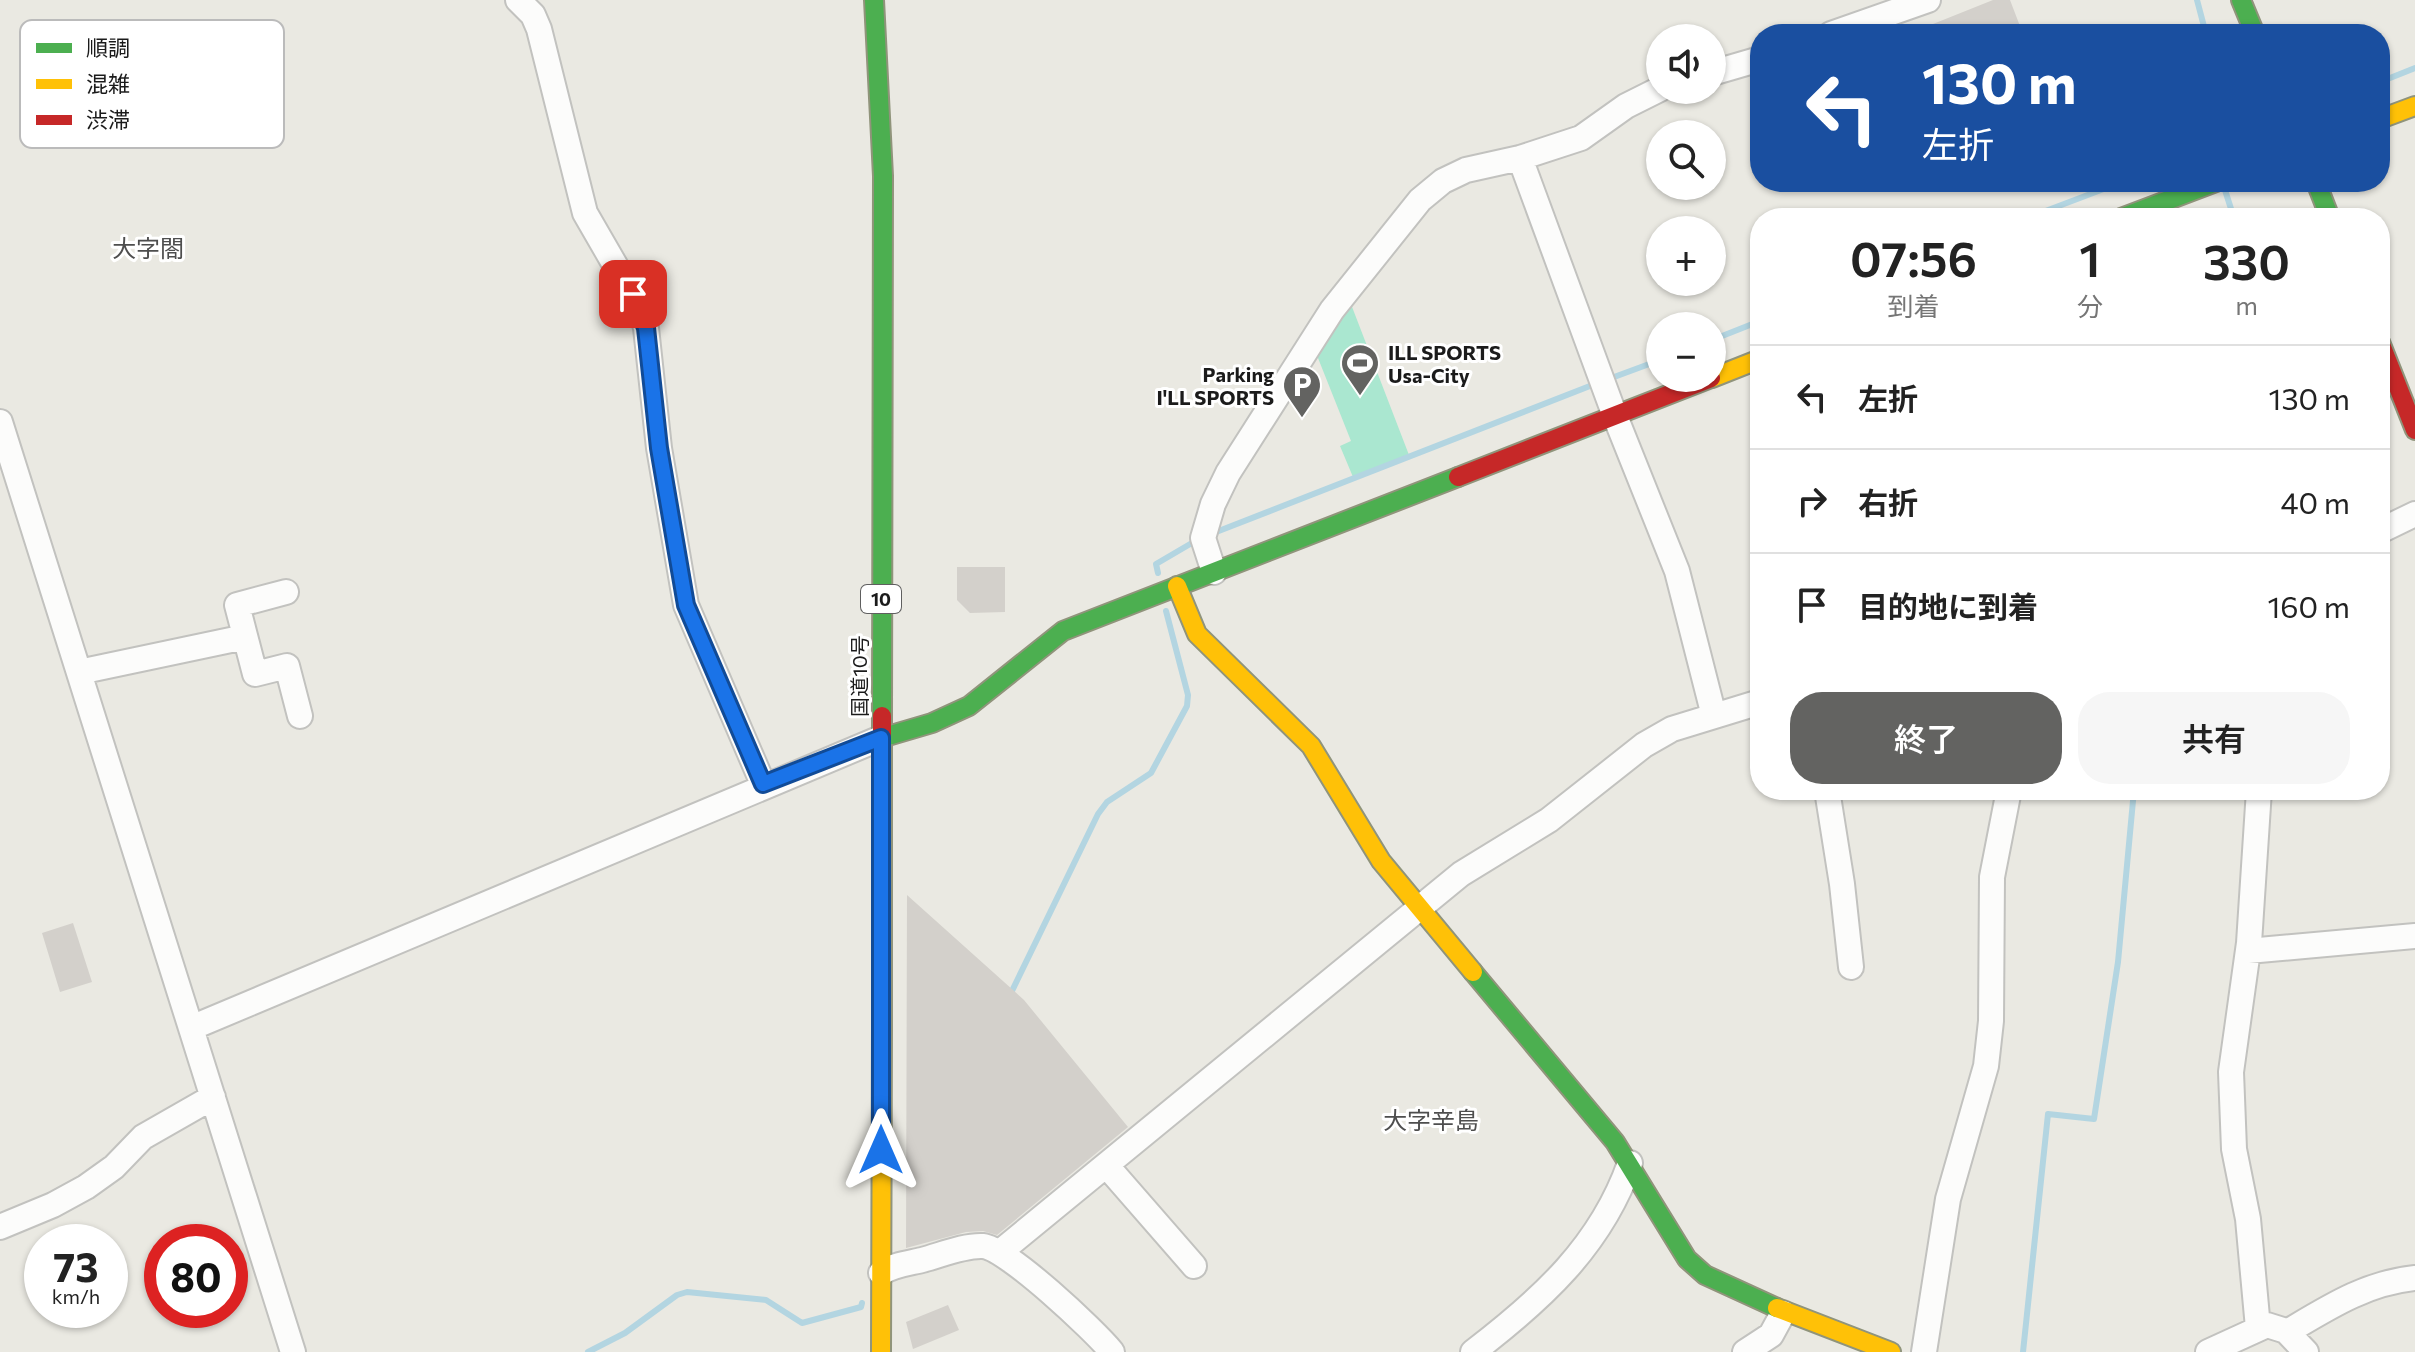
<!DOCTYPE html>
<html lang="ja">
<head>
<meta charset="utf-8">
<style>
  body { margin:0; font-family:Commissioner,"Noto Sans JP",sans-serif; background:#f6f6f6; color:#222; height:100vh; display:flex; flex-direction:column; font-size:30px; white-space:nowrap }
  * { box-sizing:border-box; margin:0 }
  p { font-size:26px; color:#767676 }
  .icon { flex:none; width:44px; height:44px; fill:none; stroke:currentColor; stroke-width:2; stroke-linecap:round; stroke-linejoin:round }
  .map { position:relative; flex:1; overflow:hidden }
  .panel { position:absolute; left:1750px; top:208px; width:640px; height:592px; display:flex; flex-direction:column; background:#fff; border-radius:32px; box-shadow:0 2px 6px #0004 }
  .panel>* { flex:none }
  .guide { position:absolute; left:1750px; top:24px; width:640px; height:168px; border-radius:32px; box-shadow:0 2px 6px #0004; background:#1a4fa0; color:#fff; overflow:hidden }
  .buttons { position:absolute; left:1646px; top:24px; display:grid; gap:16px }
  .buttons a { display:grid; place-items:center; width:80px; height:80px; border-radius:50%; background:#fff; box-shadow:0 2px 6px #0004; font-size:40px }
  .speed { position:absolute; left:24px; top:1224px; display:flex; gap:16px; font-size:40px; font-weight:700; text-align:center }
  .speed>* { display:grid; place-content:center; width:104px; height:104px; border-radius:50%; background:#fff; box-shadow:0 2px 6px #0004; line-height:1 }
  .speed small { font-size:20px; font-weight:400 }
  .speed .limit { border:12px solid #d22; background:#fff; color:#111 }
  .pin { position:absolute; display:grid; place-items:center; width:68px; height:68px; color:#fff; margin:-34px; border-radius:16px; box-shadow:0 4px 12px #0006 }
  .me { position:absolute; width:88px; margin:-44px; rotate:0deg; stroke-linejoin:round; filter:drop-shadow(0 0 6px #0008) }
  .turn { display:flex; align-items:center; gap:28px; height:168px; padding:0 40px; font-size:36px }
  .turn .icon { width:104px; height:104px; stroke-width:2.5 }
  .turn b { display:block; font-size:56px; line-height:68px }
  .eta { display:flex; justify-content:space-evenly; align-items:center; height:136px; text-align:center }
  .eta b { font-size:48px; font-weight:600; line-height:56px }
  .cta { display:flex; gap:16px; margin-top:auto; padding:16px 40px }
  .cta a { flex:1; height:92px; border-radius:32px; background:#636361; color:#fff; font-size:32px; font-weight:600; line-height:92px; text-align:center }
  .cta a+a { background:#f6f6f6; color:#222 }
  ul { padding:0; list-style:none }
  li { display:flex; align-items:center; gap:24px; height:104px; padding:0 40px; border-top:2px solid #e0e0e0 }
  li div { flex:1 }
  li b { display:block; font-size:30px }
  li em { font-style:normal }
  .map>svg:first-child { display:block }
  .pitch { fill:#aae7d0 }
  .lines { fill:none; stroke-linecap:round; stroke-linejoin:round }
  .stream { stroke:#b3d5e1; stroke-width:6 }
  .building { fill:#d3d0cb }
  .street-casing { stroke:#c2c2bf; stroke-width:28 }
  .fast-casing { stroke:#90947b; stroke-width:22 }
  .slow-casing { stroke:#90947b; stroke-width:22 }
  .jam-casing { stroke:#90947b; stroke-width:22 }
  .street { stroke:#fcfcfb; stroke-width:24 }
  .fast { stroke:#4caf50; stroke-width:18 }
  .slow { stroke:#ffc107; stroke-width:18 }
  .jam { stroke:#c62828; stroke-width:18 }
  .route-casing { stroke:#114b97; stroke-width:20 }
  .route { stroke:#1a73e8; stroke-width:14 }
  .labels { text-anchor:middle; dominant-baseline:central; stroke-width:6; stroke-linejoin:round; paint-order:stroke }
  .shield { fill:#fff; stroke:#5f5f5f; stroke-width:2 }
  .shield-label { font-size:18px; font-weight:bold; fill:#1b1b1b }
  .poi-label { font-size:20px; font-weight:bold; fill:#1b1b1b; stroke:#fff; text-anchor:start }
  .street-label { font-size:20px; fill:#1b1b1b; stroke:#fff }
  .quarter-label { font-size:24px; fill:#4e4e4e; stroke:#fff }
  .key { fill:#fff; stroke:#bbb; stroke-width:2 }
  .key-label { font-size:22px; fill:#1b1b1b }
</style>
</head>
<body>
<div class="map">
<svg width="2415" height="1352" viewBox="0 0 2415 1352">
  <rect width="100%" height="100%" fill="#eae9e2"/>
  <path class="pitch" d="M1349 299 1409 455 1353 477 1340 446 1351 441 1316 353Z"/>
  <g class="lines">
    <path class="stream" d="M2197 0 2206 34
      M2380 82 2415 68
      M2224 187 2234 218
      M2027 218 2122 182
      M1712 340 1760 321
      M1606 380 1660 360
      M1211 534 1595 384
      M1158 573 1156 564 1197 540
      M1010 995 1098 814 1107 802 1151 773 1187 706 1188 695 1166 611
      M588 1352 625 1333 677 1295 687 1292 766 1300 802 1323 861 1307 862 1303
      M2023 1352 2048 1114 2094 1119 2118 962 2134 790"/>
  </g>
  <path class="building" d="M1993 0H2010L2023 34H1908Z
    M957 567H1005V612L970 613 957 600Z
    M907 895 1024 1000 1128 1127 997 1235 983 1231 966 1232 906 1248Z
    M73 923 92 982 60 992 42 933Z
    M948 1305 959 1330 913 1349 906 1322Z"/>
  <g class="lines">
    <g class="street-casing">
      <path id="street" d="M518 0 533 15 539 29 585 213 641 310 646 328 659 448 686 605 763 784
        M1831 34 1928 0
        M1712 73 1760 59
        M1520 158 1615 416 1677 571 1714 716
        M0 422 293 1352
        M2380 531 2415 514
        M1214 572 1203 538 1213 504 1228 473 1332 310 1420 200 1443 181 1466 170 1520 158 1581 138 1626 106 1660 89
        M286 592 237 605 255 674 287 666 300 716
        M79 672 245 637
        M1827 790 1842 884 1851 967
        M2248 951 2415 936
        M191 1028 881 738
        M1106 1165 1194 1266
        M0 1227 53 1205 86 1187 114 1167 143 1137 213 1097
        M1000 1252 1461 874 1549 820 1644 745 1672 729 1760 702
        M881 1273C892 1265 910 1263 922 1260 941 1255 964 1245 983 1246 1007 1248 1095 1331 1112 1352
        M2258 1328 2248 1219 2234 1149 2231 1072 2249 943 2259 790
        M2287 1332C2329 1307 2366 1283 2415 1278
        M1473 1352C1541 1300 1601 1246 1630 1163
        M1745 1352 1771 1335 1783 1313
        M1924 1352 1948 1199 1986 1066 1991 1021 1992 877 2009 790
        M2208 1352 2267 1325 2286 1331 2306 1352"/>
    </g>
    <g class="fast-casing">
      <path id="fast" d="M874 0 883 176 882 716
        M2241 0 2255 34
        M2316 182 2330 218
        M2121 218 2216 182
        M881 738 932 723 969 706 1063 631 1458 477
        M1473 972 1615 1142 1687 1259 1705 1275 1777 1308"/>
    </g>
    <g class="slow-casing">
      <path id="slow" d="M2380 119 2415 106
        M1712 378 1760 359
        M1177 586 1197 634 1311 746 1381 861 1473 972
        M1777 1308 1891 1352
        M881 1352 882 1030"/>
    </g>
    <g class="jam-casing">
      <path id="jam" d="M2380 342 2415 430
        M1458 477 1711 378
        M882 1030V716"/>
    </g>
    <use href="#street" class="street"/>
    <use href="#fast" class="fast"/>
    <use href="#slow" class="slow"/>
    <use href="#jam" class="jam"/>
  </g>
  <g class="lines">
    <g class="route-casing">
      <path id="route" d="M633 294 646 328 659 448 686 605 763 784 881 738V1150"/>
    </g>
    <use href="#route" class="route"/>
  </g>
  <defs>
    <g id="stadium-pin" transform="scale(2)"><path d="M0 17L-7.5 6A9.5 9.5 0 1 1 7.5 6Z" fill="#636361" stroke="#fff"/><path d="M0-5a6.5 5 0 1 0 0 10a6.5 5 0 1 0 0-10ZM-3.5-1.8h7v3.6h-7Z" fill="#fff"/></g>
    <g id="parking-pin" transform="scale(2)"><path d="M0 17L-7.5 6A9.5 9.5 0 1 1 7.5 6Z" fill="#636361" stroke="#fff"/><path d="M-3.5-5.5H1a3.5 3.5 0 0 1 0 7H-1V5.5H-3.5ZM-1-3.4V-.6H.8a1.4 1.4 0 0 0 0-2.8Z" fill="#fff"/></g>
  </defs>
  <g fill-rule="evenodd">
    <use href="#stadium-pin" x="1360" y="363"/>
    <use href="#parking-pin" x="1302" y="385"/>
  </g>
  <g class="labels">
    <rect class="shield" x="861" y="585" width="40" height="28" rx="6"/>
    <g class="shield-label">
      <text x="881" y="599">10</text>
    </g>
    <g class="poi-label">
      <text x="1388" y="352">ILL SPORTS<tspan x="1388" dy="23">Usa-City</tspan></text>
      <text x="1274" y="374" text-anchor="end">Parking<tspan x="1274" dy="23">I'LL SPORTS</tspan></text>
    </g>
    <g class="street-label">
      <text transform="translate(859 676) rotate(-90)">国道10号</text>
    </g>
    <g class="quarter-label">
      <text x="148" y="247">大字閤</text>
      <text x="1431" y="1119">大字辛島</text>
    </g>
  </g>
  <rect x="20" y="20" width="264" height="128" rx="12" class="key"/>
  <rect x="36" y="43" width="36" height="10" fill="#4caf50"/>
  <rect x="36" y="79" width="36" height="10" fill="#ffc107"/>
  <rect x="36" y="115" width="36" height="10" fill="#c62828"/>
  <g class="key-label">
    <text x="86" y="56">順調</text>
    <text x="86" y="92">混雑</text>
    <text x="86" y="128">渋滞</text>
  </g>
</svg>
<div class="buttons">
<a><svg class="icon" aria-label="sound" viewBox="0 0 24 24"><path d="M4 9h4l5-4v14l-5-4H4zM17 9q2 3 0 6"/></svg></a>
<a><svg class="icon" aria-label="search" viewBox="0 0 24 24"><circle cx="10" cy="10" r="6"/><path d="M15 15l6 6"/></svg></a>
<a>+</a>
<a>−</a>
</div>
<div class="speed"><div>73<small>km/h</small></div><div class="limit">80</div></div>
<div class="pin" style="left:633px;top:294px;background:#d93025"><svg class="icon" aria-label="arrive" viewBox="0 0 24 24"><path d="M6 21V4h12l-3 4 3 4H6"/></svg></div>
<svg class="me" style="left:881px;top:1150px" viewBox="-20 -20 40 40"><path d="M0-17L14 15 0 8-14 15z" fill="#1a73e8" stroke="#fff" stroke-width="4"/></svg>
<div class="guide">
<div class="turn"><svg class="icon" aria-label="left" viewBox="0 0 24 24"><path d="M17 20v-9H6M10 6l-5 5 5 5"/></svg><div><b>130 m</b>左折</div></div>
</div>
<section class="panel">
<div class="eta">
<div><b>07:56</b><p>到着</p></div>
<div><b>1</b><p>分</p></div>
<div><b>330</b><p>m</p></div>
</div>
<ul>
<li><svg class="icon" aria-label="left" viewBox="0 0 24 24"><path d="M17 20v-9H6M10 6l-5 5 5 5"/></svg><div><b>左折</b></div><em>130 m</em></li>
<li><svg class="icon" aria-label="right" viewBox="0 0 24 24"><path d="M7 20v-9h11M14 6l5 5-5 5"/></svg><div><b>右折</b></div><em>40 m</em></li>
<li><svg class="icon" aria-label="arrive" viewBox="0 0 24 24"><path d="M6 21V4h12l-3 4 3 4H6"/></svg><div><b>目的地に到着</b></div><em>160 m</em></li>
</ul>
<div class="cta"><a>終了</a><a>共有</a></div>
</section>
</div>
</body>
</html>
